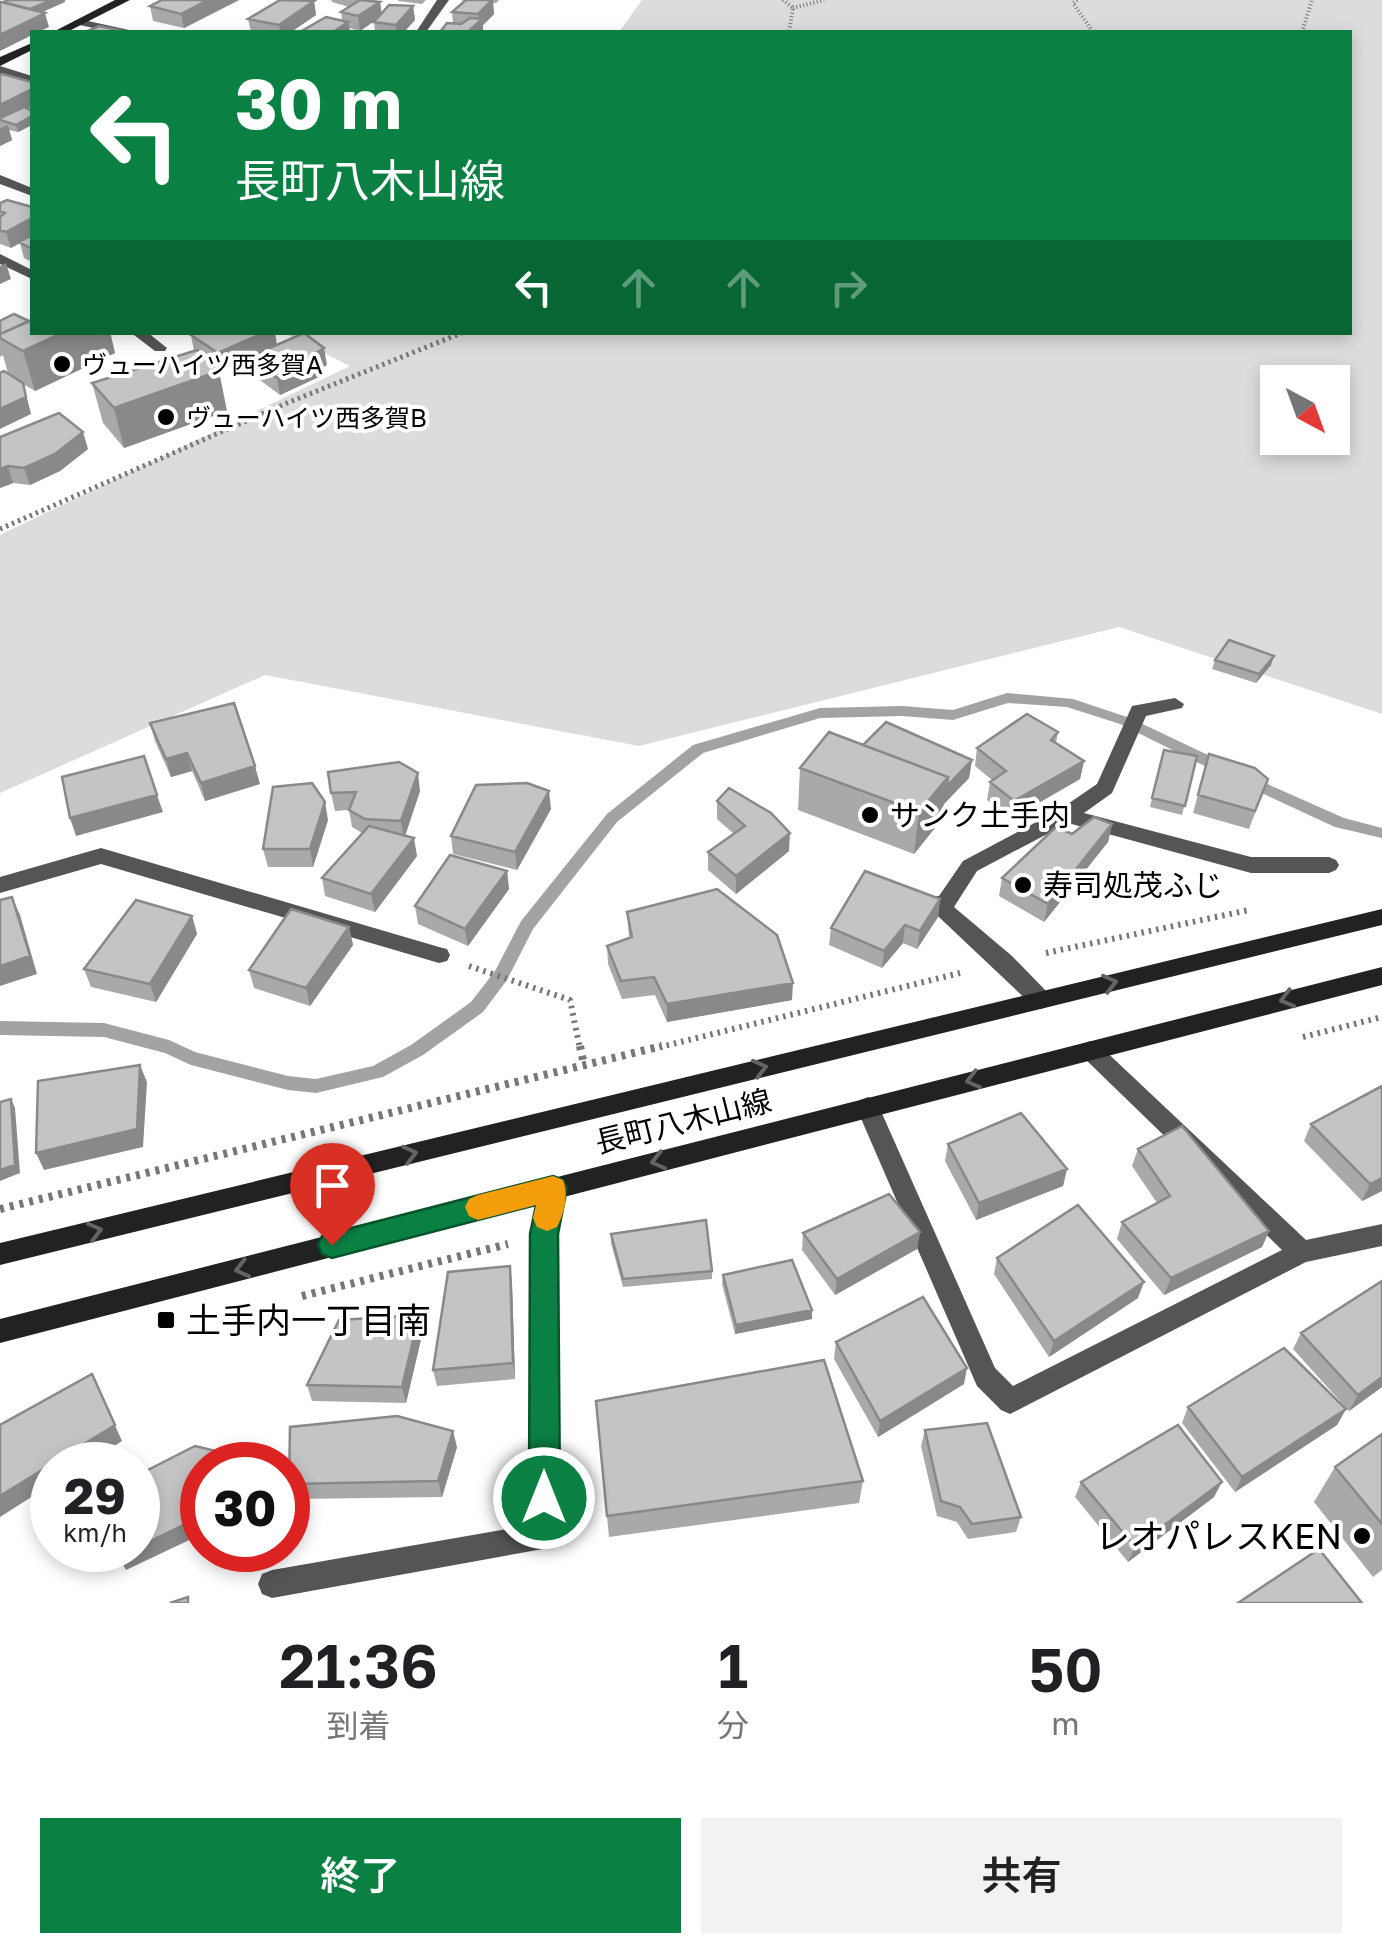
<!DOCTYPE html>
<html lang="ja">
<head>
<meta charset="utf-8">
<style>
  body { margin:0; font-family:"Golos Text","Noto Sans JP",sans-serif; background:#f2f2f2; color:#202124; height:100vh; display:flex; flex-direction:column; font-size:38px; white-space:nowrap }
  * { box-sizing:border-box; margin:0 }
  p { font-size:32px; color:#757577 }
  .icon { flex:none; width:55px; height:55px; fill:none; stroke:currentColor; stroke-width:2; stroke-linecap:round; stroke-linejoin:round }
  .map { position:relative; height:1603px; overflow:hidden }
  .panel { display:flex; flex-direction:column; background:#fff; flex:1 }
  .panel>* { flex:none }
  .hud { position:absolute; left:30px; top:30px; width:1322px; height:305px; border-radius:0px; box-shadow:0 5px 15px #0003; background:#0b8043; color:#fff; overflow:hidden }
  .needle { width:65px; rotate:139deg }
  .tools { position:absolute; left:1260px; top:365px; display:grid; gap:20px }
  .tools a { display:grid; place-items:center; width:90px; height:90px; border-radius:0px; background:#fff; box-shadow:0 5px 15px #0003; font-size:50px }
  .speed { position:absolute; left:30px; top:1442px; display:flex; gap:20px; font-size:50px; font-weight:700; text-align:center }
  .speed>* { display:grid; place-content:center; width:130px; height:130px; border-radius:50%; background:#fff; box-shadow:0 5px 15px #0003; line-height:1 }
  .speed small { font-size:25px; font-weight:400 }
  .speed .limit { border:15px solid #d22; background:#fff; color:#111 }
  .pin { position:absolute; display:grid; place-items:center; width:85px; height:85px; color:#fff; margin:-102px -42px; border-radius:50% 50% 50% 0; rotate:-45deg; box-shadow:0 0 10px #0007 }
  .pin .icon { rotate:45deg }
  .me { position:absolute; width:110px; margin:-55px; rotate:0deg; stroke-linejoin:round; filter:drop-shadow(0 0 8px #0008) }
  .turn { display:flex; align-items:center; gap:35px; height:210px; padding:0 40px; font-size:45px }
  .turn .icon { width:130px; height:130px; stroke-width:2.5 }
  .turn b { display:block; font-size:70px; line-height:85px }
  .lanes { display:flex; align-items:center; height:95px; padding:0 40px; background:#0003; justify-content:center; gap:50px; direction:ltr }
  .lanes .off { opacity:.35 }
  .eta { display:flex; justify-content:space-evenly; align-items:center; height:170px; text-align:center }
  .eta b { font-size:60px; font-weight:600; line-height:70px }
  .action { display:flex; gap:20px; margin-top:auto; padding:20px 40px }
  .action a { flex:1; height:115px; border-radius:0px; background:#0b8043; color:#fff; font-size:40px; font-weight:600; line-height:115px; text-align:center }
  .action a+a { background:#f2f2f2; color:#202124 }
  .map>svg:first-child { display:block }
  .green { fill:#dcdcdc; fill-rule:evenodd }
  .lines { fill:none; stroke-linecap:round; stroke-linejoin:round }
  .stream { fill:#a3a3a3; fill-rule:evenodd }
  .path-far3 { stroke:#777; stroke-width:4; stroke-dasharray:1 2.5; stroke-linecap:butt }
  .path-far2 { stroke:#777; stroke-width:5; stroke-dasharray:2.5 4; stroke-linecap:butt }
  .path-far1 { stroke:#777; stroke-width:6; stroke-dasharray:2.5 5; stroke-linecap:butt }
  .path { stroke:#777; stroke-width:8; stroke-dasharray:4 6; stroke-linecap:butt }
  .lane { fill:#555; fill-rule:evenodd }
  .street { fill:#555; fill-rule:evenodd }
  .secondary { fill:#222; fill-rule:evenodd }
  .wall { fill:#a9a9a9 }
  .shaded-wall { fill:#898989 }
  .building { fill:#c4c4c4; stroke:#898989; stroke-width:2.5 }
  .oneway { stroke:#646464 }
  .route { fill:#0b8043; stroke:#07532c; stroke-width:2.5 }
  .slow { fill:#f59e0b }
  .poi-dot { fill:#000; stroke:#fff; stroke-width:4 }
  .labels { text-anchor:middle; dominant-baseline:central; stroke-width:8; stroke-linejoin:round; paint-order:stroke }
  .far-poi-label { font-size:25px; fill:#000; stroke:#fff; text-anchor:start }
  .poi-label { font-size:30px; fill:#000; stroke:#fff; text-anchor:start }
  .street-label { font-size:30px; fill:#000; stroke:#fff }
  .near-poi-label { font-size:35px; fill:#000; stroke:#fff; text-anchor:start }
</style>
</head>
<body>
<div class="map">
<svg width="1382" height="1603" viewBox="0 0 1382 1603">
  <rect width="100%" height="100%" fill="#fff"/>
  <path class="green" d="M642 0H1382V714L1119 627 639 746 265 675 0 793V535L350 366 284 333 1350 332V32H619ZM1278 382H1332V438H1278Z"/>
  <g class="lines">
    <path class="stream" d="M1007 693 1073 699 1130 718 1231 766 1233 770 1226 775 1221 774 1120 724 1067 707 1008 703 953 720 902 716 820 718 703 753 617 822 533 929 507 980 483 1012 423 1055 383 1077 316 1093 288 1090 191 1065 165 1053 104 1037 0 1035V1021L104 1023 169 1040 195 1052 288 1076 316 1079 373 1066 411 1045 471 1002 495 971 521 921 607 814 693 745 820 708 902 706 953 710Z
      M1247 775 1344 818 1382 828V838L1335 827 1242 784 1240 780Z"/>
    <path class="path-far3" d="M783 0 793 8 789 32
      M1077 0 1073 3 1093 32
      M793 8 824 0
      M1302 32 1312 0"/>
    <path class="path-far2" d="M0 529 287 403 464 332"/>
    <path class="path-far1" d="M1046 953 1249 910
      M469 966 570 1000 580 1049
      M1303 1037 1382 1017
      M652 1049 960 973"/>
    <path class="path" d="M580 1046 584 1065
      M0 1209 662 1046
      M302 1296 508 1244"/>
    <path class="lane" d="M437 0H449L426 32H416Z
      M79 19 129 30 131 32H112L75 24 73 22Z
      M0 66 32 76V83L0 74Z
      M0 175 32 188V196L0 184Z
      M0 254 32 270V279L0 264Z
      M130 332H147L167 348 165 351H155Z
      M1175 698 1184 704 1182 708 1146 716 1112 793 1084 813 1251 857H1329L1336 860 1339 865 1336 870 1329 873H1251L1068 823 977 871 954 907 1012 956 1049 994 1052 1000 1049 1006 1041 1009 1033 1006 923 902 927 896H939L963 861 1059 810 1097 784 1132 706Z
      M101 848 439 947 447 949 450 955 447 961 439 963 101 864 0 893V877Z"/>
    <path class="street" d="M1090 1041 1098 1044 1306 1240 1382 1224V1246L1306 1262 1010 1414 1001 1410 977 1386 856 1107 860 1100 868 1097 876 1100 995 1368 1013 1386 1282 1250 1082 1056 1079 1050 1082 1044Z
      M553 1178 562 1181 565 1188 556 1234 558 1537 554 1547 272 1598 262 1594 258 1584 262 1574 272 1570 530 1525 532 1234 544 1181Z"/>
    <path class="secondary" d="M115 0H130L67 32H53Z
      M32 43V50L0 66V57Z
      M1382 909V925L0 1265V1243Z
      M1382 967V985L0 1343V1319Z"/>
  </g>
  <path class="wall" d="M239 0 184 28 153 21 150 6Z
    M331 0H374L380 2 381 14 413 6 415 20 404 32H375L374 22 375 20 360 31 349 28 350 32 342 20 341 12 349 7 332 2Z
    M398 0H426L422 4 398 1Z
    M461 0H499L496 3H493L494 14 483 25V32H440L453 24 452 12 465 2Z
    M314 1 316 15 291 32H251L248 19Z
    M0 75 32 82V106L27 109 32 111V125L18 132 9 130 12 140 0 146Z
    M0 203 32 207V262L24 258 20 243 11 248 0 244Z
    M0 321 32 332H110L115 353 35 391 23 384 31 414 8 374 3 355 0 357Z
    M191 335 277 345 327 365 321 368 323 375 280 395 252 374 249 358 222 369 209 361 227 411 124 448 103 423 92 383 194 351Z
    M0 437 88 449 60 471 30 485 13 483 0 488Z
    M1215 660 1271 665 1256 683 1212 669Z
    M150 723 260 784 205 801 192 771 171 777 155 741Z
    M1058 732 1056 743 1084 761 1080 779 1011 819 987 800 990 782 992 780 975 766 977 748Z
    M863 745 972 760 969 778 944 804 942 819 914 854 798 810 800 768Z
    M1164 750 1197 756 1182 815 1150 807Z
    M1209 754 1268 779 1249 829 1193 813Z
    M420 791 405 836 417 856 375 912 325 896 322 878 362 833 352 827 349 810 335 811 331 793Z
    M717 801 789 851 736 894 708 870V852L734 834 717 819Z
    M551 809 517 870 453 854 451 836Z
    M328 820 313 867H268L263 849Z
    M1112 824 1108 842 1044 922 999 896 1002 878 1072 834Z
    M507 871 509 889 468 946 418 924 415 906Z
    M940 899 938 917 917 949 903 943 882 968 829 945 831 928Z
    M627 912 792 1000 667 1022 655 995 622 999 608 964 607 946 629 938Z
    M192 916 197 934 156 1002 91 987 84 969Z
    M349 927 353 945 310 1006 254 988 249 970Z
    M1382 1086V1191L1362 1201 1304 1141 1311 1124Z
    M948 1144 1067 1169 1063 1186 976 1220 945 1161Z
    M1138 1149 1269 1231 1262 1247 1164 1295 1117 1239 1122 1222 1157 1203 1132 1166Z
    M920 1232 917 1249 835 1295 802 1250 803 1233Z
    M611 1234 712 1271V1279L623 1287 611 1243Z
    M997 1258 1138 1298 1049 1357 994 1274Z
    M510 1266 512 1283 515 1379 437 1386 433 1370Z
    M723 1275 812 1319 735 1334 722 1284Z
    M1382 1281V1387L1349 1411 1293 1349 1301 1333Z
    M423 1331 406 1403 312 1401 307 1385Z
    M836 1342 964 1384 878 1437 834 1359Z
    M596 1401 863 1481 859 1503 609 1537Z
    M1188 1407 1346 1409 1337 1425 1235 1492 1182 1423Z
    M925 1430 1021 1517 1016 1532 968 1539 957 1522 937 1516 921 1446Z
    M1382 1434V1570L1373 1577 1314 1502 1335 1467Z
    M457 1447 442 1497 295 1499 289 1484Z
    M1081 1482 1214 1497 1128 1562 1075 1497Z"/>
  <path class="shaded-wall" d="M52 0H65V2L27 19 25 11Z
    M208 0H239L184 28 181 14Z
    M493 0 494 14 483 25V32H468L478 23V14Z
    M314 1 316 15 291 32H280L279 25Z
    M380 2 382 16 360 31 358 16Z
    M413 6 415 20 404 32H397L396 25Z
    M45 13 49 27 38 32H32V35L0 51V35Z
    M348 22 350 32H329Z
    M32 89V106L3 121 0 120V105Z
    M32 116V125L18 132 16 125Z
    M8 125 12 140 0 146V128Z
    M32 218V236L11 248 6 232Z
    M6 263 11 279 0 284V266Z
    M57 332H110L115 353 35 391 23 351Z
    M265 332H275L277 345 222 369 218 353Z
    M324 348 327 365 321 368 323 375 280 395 277 378Z
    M219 371 227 411 124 448 114 408Z
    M23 383 31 414 0 429V409Z
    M83 432 88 449 60 471 30 485 24 468Z
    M8 466 13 483 0 488V469Z
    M1274 656 1271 665 1256 683 1259 674Z
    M187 753 192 771 171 777 166 759Z
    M972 760 969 778 944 804 942 819 914 854 919 812 948 777Z
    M1084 761 1080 779 1011 819 1014 801Z
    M255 766 260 784 205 801 201 783Z
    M418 773 420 791 404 839 401 821Z
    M549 791 551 809 517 870 515 852Z
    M157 795 163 812 76 836 70 818Z
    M325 802 328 820 313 867 310 849Z
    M1112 824 1108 842 1044 922 1048 904Z
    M790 833 789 851 736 894V876Z
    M414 838 417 856 375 912 371 894Z
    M507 871 509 889 468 946 465 929Z
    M12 897 20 915 37 974 0 986V966Z
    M940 899 938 917 917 949 920 931Z
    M192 916 197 934 156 1002 150 984Z
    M905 925 903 943 882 968 884 951Z
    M349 927 353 945 310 1006 306 988Z
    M793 983 792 1000 667 1022V1004Z
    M140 1065 147 1082 143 1147 44 1170 36 1153Z
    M11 1099 15 1108 20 1173 0 1181V1170Z
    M1067 1169 1063 1186 976 1220 979 1203Z
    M1382 1178V1191L1362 1201 1370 1184Z
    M1269 1231 1262 1247 1164 1295 1171 1278Z
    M920 1232 917 1249 835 1295 837 1279Z
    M510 1266 512 1283 515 1379 513 1363Z
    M1144 1282 1138 1298 1049 1357 1054 1341Z
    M812 1310V1319L735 1334 736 1325Z
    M419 1315 423 1331 406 1403 402 1387Z
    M967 1368 964 1384 878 1437 880 1421Z
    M92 1374 122 1441 84 1465H52V1484L0 1517V1496Z
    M1382 1377V1387L1349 1411 1358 1395Z
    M1346 1409 1337 1425 1235 1492 1242 1477Z
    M453 1431 457 1447 442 1497 438 1481Z
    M1222 1482 1214 1497 1128 1562 1135 1547Z
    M202 1516V1534L126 1570 118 1556 130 1550H138V1547Z"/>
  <path class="building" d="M9 0H52L30 9 3 2Z
    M162 0H208L181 14 150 6Z
    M280 0 314 1 279 25 248 19Z
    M360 0 380 2 358 16 341 12Z
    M466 0H492L478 14 452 12Z
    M0 2H1L45 13 0 35Z
    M389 5 413 6 396 25 374 22Z
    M326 17 348 22 333 32H300Z
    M470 18 482 19 468 32H440L447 23 461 24Z
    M99 26 123 31 120 32H86Z
    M2 74 32 82V89L0 105V75Z
    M24 107 32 111V116L16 125 0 120V118Z
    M7 200 32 207V218L6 232 0 230V217L5 213 0 211V203Z
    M32 235V249L19 242Z
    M14 314 29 321 0 334V321Z
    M32 320V332H64L23 351 0 338V334Z
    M197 332H265L218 353 191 335Z
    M304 333 324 348 314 354 320 359 277 378 249 357Z
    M197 350 219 371 114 408 92 383Z
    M4 371 23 383 26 397 0 409V373Z
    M59 413 83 432 55 454 24 468 8 466 0 469V437Z
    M1229 640 1274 656 1259 674 1215 660Z
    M234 703 255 766 201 783 187 753 166 759 150 723Z
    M1027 714 1058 732 1051 740 1084 761 1014 801 990 782 1006 771 977 748Z
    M886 722 972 760 947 786 948 777 863 745Z
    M829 732 948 777 919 812 800 768Z
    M1164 750 1197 756 1185 806 1152 798Z
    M1209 754 1255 768 1268 779 1255 811 1198 795Z
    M144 756 157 795 70 818 62 777Z
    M399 762 418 773 401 821 365 819 349 810 356 792 331 793 328 772Z
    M312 783 325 802 310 849H263L273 787Z
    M527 783 549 791 515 852 451 836 476 785Z
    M729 788 771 813 790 833 736 876 708 852 745 826 717 801Z
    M1094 817 1112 824 1048 904 1002 878 1056 827 1072 834Z
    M369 826 414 838 371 894 322 878Z
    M450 855 507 871 465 929 415 906Z
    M865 871 940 899 920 931 905 925 884 951 831 928Z
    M717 889 777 935 793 983 667 1004 654 977 621 981 607 946 632 937 627 912Z
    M12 897 30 956 0 966V900Z
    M136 900 192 916 150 984 84 969Z
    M291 909 349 927 306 988 249 970Z
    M140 1065 137 1129 36 1153 38 1081Z
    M1382 1086V1178L1370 1184 1311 1124Z
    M11 1099 15 1165 0 1170V1102Z
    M1021 1113 1067 1169 979 1203 948 1144Z
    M1182 1126 1269 1231 1171 1278 1122 1222 1170 1196 1138 1149Z
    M889 1194 920 1232 837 1279 803 1233Z
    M1078 1205 1144 1282 1054 1341 997 1258Z
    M706 1220 712 1271 623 1279 611 1234Z
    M792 1260 812 1310 736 1325 723 1275Z
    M510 1266 513 1363 433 1370 448 1272Z
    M1382 1281V1377L1358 1395 1301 1333Z
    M923 1297 967 1368 880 1421 836 1342Z
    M419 1315 402 1387 307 1385 339 1320Z
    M1284 1348 1346 1409 1242 1477 1188 1407Z
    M824 1360 863 1481 607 1516 596 1401Z
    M92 1374 115 1425 0 1496V1425Z
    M397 1416 453 1431 438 1481 289 1484 290 1427Z
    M987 1423 1021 1517 972 1524 960 1507 941 1501 925 1430Z
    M1178 1425 1222 1482 1135 1547 1081 1482Z
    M1382 1434V1524L1335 1467Z
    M195 1446 236 1456 237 1465H202V1516L138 1547V1475Z
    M1319 1549 1362 1603H1238Z
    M117 1550H130L118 1556Z
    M188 1597V1603H170Z"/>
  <defs><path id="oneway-chevron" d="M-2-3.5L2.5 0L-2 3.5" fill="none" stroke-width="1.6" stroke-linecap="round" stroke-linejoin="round" transform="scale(2.5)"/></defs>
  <g class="oneway">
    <use href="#oneway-chevron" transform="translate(1110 983) rotate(-14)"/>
    <use href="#oneway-chevron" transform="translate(1287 999) rotate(165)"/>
    <use href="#oneway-chevron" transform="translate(760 1068) rotate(-14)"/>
    <use href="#oneway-chevron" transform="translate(973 1080) rotate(166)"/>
    <use href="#oneway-chevron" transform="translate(410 1154) rotate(-14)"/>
    <use href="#oneway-chevron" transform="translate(658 1161) rotate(166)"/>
    <use href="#oneway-chevron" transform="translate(95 1231) rotate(-14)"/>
    <use href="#oneway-chevron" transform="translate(242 1269) rotate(166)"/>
  </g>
  <path class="route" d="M553 1176 563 1180 567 1188 558 1234 560 1498 556 1508 544 1513 533 1508 529 1498 530 1234 536 1205 332 1258 322 1254 318 1245 322 1236 332 1233Z"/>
  <path class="slow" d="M553 1176 563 1180C569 1194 564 1214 557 1227L547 1231 537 1227 533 1218 536 1205 478 1220 469 1216 465 1207 469 1199 478 1195Z"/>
  <g class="poi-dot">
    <circle cx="62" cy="364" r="10"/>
    <circle cx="166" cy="417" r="10"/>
    <circle cx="870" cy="815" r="10"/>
    <circle cx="1023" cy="885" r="10"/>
    <rect x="156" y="1310" width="20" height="20" rx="5"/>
    <circle cx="1362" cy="1536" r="10"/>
  </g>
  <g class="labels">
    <g class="far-poi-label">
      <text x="82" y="364">ヴューハイツ西多賀A</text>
      <text x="186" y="417">ヴューハイツ西多賀B</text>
    </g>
    <g class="poi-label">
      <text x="890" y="815">サンク土手内</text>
      <text x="1043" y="885">寿司処茂ふじ</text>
    </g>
    <g class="street-label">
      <text transform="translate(683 1121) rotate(-14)">長町八木山線</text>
    </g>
    <g class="near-poi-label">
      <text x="186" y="1320">土手内一丁目南</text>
      <text x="1342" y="1536" text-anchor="end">レオパレスKEN</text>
    </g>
  </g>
</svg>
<div class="tools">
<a><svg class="needle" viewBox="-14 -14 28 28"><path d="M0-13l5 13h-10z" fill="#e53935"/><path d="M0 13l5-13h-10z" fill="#757577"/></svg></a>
</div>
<div class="speed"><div>29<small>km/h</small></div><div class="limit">30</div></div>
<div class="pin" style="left:332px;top:1245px;background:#d93025"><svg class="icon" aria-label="arrive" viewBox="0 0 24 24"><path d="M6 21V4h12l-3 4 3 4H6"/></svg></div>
<svg class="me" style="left:544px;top:1498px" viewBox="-20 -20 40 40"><circle r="17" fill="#0b8043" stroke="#fff" stroke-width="3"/><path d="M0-11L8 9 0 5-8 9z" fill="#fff"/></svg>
<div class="hud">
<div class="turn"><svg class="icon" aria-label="left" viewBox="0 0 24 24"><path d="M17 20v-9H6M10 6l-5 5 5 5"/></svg><div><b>30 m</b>長町八木山線</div></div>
<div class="lanes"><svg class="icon" aria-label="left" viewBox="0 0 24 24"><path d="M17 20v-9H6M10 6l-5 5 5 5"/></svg><svg class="icon off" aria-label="ahead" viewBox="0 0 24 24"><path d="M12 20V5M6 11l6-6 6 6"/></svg><svg class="icon off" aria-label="ahead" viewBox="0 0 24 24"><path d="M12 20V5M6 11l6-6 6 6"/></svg><svg class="icon off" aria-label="right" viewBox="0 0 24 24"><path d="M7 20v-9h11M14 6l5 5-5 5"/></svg></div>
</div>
</div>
<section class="panel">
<div class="eta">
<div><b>21:36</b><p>到着</p></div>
<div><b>1</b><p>分</p></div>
<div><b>50</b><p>m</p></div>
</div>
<div class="action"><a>終了</a><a>共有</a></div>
</section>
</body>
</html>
